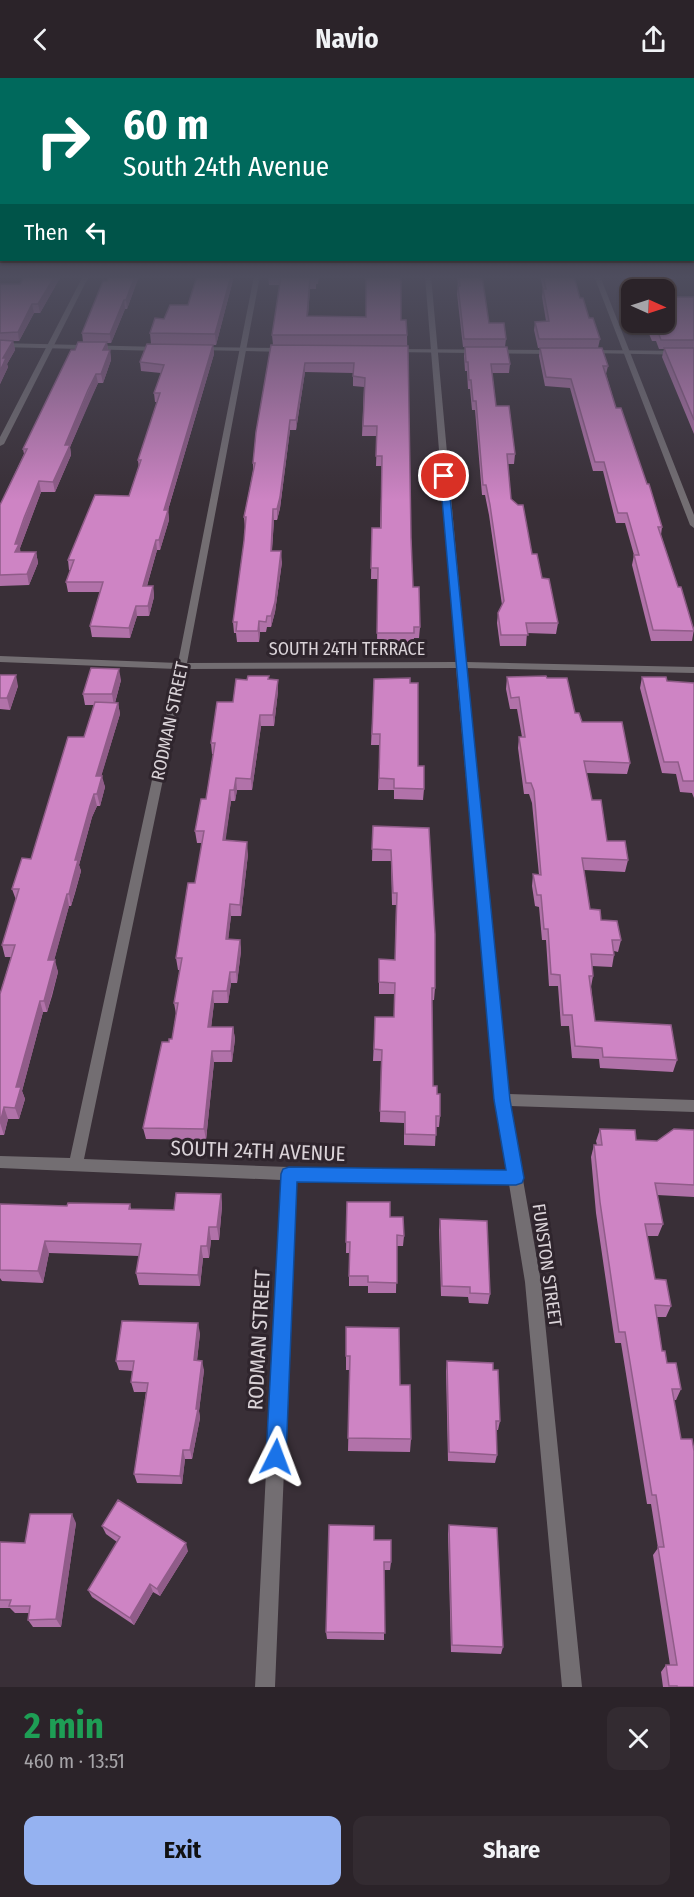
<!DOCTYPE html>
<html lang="en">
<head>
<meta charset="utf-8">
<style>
  body { margin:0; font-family:"Fira Sans Condensed",sans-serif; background:#332b31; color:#f1f3f6; height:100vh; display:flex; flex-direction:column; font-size:22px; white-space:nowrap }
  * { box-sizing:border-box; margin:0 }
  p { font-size:20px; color:#a6a4a8 }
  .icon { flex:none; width:33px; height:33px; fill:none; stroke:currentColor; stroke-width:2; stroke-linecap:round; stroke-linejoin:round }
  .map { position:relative; height:1609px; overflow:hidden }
  .sheet { display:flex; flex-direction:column; background:#2b2329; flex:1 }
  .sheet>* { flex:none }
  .banner { position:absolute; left:0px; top:0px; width:694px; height:183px; box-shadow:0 2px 4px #0004,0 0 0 2px #474046; background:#00695c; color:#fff; overflow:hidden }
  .needle { width:39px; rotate:93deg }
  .controls { position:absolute; left:621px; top:201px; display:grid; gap:12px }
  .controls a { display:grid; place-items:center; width:54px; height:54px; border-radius:12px; background:#2b2329; box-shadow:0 2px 4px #0004,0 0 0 2px #474046; font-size:30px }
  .pin { position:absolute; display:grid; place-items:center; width:51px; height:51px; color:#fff; margin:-26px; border:3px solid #fff; border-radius:50%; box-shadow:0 2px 6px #0007 }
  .me { position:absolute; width:66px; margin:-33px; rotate:3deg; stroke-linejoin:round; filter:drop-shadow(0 0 4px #0008) }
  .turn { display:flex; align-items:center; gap:21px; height:126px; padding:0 24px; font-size:27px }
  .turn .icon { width:78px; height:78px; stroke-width:2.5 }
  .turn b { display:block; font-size:42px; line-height:51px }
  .then { display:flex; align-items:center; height:57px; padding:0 24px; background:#0003; gap:12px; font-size:22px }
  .round { display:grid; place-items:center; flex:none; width:63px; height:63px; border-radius:12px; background:#332b31 }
  .headline { display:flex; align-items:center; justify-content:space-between; height:102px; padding:0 24px }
  h1 { font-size:36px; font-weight:700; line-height:45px; color:#1e9e55 }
  .button { display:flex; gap:12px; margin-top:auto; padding:12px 24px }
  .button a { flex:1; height:69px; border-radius:12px; background:#95b2f1; color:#111; font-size:24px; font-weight:700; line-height:69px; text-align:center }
  .button a+a { background:#332b31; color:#f1f3f6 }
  header { display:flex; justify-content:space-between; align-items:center; height:78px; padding:0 24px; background:#2b2329; font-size:27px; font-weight:700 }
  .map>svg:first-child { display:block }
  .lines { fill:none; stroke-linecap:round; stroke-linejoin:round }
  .minor { fill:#736e72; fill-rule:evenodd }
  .tertiary { fill:#736e72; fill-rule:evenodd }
  .wall { fill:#b172a9 }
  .shaded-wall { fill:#905c89 }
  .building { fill:#ce84c4; stroke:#905c89; stroke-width:1.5 }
  .route { fill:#1a73e8; stroke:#114b97; stroke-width:1.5 }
  .labels { text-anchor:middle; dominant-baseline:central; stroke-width:6; stroke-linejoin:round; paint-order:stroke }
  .street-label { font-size:18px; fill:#dad3d8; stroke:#2f252d }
  .near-street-label { font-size:21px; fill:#dad3d8; stroke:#2f252d }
</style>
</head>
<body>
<header><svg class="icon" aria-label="back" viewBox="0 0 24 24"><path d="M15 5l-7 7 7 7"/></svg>Navio<svg class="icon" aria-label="share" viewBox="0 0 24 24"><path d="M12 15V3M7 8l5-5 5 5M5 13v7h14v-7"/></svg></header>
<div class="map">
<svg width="694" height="1609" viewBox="0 0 694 1609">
  <rect width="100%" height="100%" fill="#392f37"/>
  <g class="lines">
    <path class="minor" d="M83 198H89L4 366 0 368V359Z
      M254 198H260L187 585 456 584 425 198H431L466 584 694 589V595L466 590 509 1016 694 1022V1034L510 1028 541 1204 582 1609H562L525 1204 509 1106 296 1103 275 1609H255L281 1102 0 1090V1078L70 1080 176 591 0 584V578L178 585ZM456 590 495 1022 507 1093 289 1089 84 1081 186 591Z
      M594 198H600L694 437V450L690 447Z"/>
    <path class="tertiary" d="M0 265 161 269 164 271 161 273 0 269Z
      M199 269 287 270 290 272 287 274 197 272V270Z
      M391 271 554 272 557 274 554 276 389 274 388 273Z
      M589 272 694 273V277L587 275 586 274Z"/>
  </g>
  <path class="wall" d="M25 198H61L40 235H34L19 263H13L15 272 7 286 8 289 0 306V206H20Z
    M139 198 127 231H125L111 265H107L108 272H110L111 282 103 305H98L90 322 70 369 71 377 55 414H41L20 470V474H36L38 485 29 507 0 508V427L24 376 23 371 75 272 83 264 82 255 107 203Z
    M200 198H234L216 267H213L214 276 168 432 169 442 160 472H157L147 508H153L154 519 149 538H137L130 560 92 559 90 548 100 514H68L66 504 70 492H69L68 482 129 418 139 390 138 382 157 324H155L154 315 161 295 141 293 140 284 151 266 150 255 164 241 188 227Z
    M268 198H319L318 206H316V211H310L308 238 401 242 407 257 411 460 413 509 420 549 419 560H414L413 566H377L378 501H371L372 450H380L382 388H376L377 358H362L364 309 353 308V295L305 294 296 352H290L280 430 277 442H274L272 473 282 484 275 534 271 549H267L266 554H260L259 564H237L236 555H234L233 544 244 463 245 450 244 439 253 393V385L273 267 272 257 280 207H269Z
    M457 198H482L489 245 506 261 505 269 510 286 509 295H492L496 328 515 376 514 386H508L511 421 558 545 556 556 527 555 526 568H500L497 545 498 535 502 527 489 437 485 417H482L475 332H472L470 311H468L467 293H465L464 278 465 269H463L457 216 458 208Z
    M540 198H574L580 220 600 261 598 270 608 288 606 296 616 330 647 406 662 449 661 457 678 509 694 551 692 563H651L632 487 634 477 625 445H616L603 393H593L570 310 545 308 539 278 540 270H538L534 252 535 244 546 243 542 219 543 211Z
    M624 198H681L640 212H632V214Z
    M694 219V356L662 279 664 271H659L656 263H652L644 244H664Z
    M0 597 18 608 10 632 0 631Z
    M507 599 547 600 582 644 630 685 627 696 586 695 592 722 607 763 628 782 625 794 584 792 590 831 621 862 618 874 614 873V877L612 889 592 888 593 898 591 909 595 943 677 982 673 994 600 990 599 981 572 980 569 948H561L558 908H549L546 862H542L539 829 535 828 532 808 533 796 539 797 532 725 529 716H524L518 670 519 659H522L517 631H510L506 611Z
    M642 599 667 603 694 605V720L692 715 680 714 676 696 662 695 640 610Z
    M269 601 278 613 274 648H261L252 712H237L235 723H231L225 762 248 776 241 838H231L228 861 240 862 241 873 237 905H231L228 925H214L211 949H233L235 961 232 984H214L206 1062 146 1061 143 1050 169 964 172 961 176 936 174 925 180 892H178L176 880 195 805 202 765H197L195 753 206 721 213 676H212L211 665 233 624Z
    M374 601 418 688 424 711 423 722 394 721V712H378L380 667H371Z
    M121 602 115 625H118L120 636 101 698 105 709 100 728H97L92 739 79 787 81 793 75 815 71 828H69L54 882 58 894 52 918 47 934H43L22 1013 25 1021 19 1041H8L4 1057H0V916L11 879H5L2 867 16 822 12 811 31 781 84 659 94 627H85L83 616Z
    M373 748 429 750 435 910 434 922H432L433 1008 437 1016 440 1038 439 1049H436L435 1068 404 1067V1045L380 1044 381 983H373L375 939H394V916H379V881L395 882 396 827H392L391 783H372Z
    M600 1051 636 1062 657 1063 694 1052V1119L657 1117 663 1146 658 1158H647L655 1201 671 1228 666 1239H657L662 1273 667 1285 681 1311 676 1322H674L694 1609H663L661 1594 666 1587H670L653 1477 658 1470 651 1426H647L621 1265H615L596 1135 591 1079 594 1067H597L596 1063Z
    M221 1116 222 1128 219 1162H211L209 1180H203L200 1208 139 1207 136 1195 139 1178 49 1175 43 1205 2 1203 0 1200V1126L67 1128 130 1126 131 1131 174 1132Z
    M347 1124 390 1139 404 1158 403 1168H397L396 1215H368V1208H349V1175H346Z
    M440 1141 490 1216 488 1226 469 1225 468 1219 441 1218 439 1152Z
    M346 1249 411 1361 410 1374 348 1373 350 1292H346Z
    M200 1255 197 1282 204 1292 199 1333 200 1340 192 1381H185L182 1406 137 1405 134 1396 146 1314H134L131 1304 133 1293 119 1292 116 1283Z
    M447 1283 493 1292 500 1343 498 1352H496L497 1377 495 1385 448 1383 446 1293Z
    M76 1445 61 1549H33L28 1542 29 1535H15L10 1530H0V1464L25 1465Z
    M449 1447 503 1569 501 1576 451 1574 448 1456Z
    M102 1448 188 1473 160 1518 153 1514 134 1547 92 1519 88 1512 117 1464 106 1456Z
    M374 1462 391 1484 390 1492H384V1562L327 1561 326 1554Z"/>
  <path class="shaded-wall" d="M55 198H61L40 235 38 226Z
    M135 198H139L127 231 126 222Z
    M231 198H234L216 267 215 256Z
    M649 198H681L640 212H632L633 203Z
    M310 200V211L307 249V238Z
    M124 222 125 231 111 265 110 256Z
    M32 226 34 235 19 263 18 254Z
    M13 263 15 272 7 286 8 289 0 306V293L3 280Z
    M107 264 108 273 103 272Z
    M213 267 214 276 165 442 164 432Z
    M110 272 111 282 103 305 101 296Z
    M305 285V294L296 352V342Z
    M96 296 98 305 70 369 71 377 55 414 53 404 65 367Z
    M290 342V352L280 430 277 442V431Z
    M39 403 41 414 20 470 21 477 15 474V466Z
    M273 431 274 442 271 483V473Z
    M168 432 169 442 160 472 159 462Z
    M156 462 157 472 144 518 143 508Z
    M281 473 282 484 275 534 271 549V538Z
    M36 474 38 485 29 507 27 496Z
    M153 508 154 519 149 538 148 528Z
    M136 528 137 538 130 560 129 550Z
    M259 543 260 554 259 564 258 553Z
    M119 591 121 602 114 628 112 616Z
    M16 597 18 608 10 632 7 620Z
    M278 602V613L274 648 273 637Z
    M118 625 120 636 98 709 96 698Z
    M260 637 261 648 252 712 251 701Z
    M102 698 105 709 100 728 97 716Z
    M236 700 237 712 235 723 234 712Z
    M230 712 231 723 224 774 223 762Z
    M94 716 97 728 92 739 79 787 81 793 71 828 69 816 75 782 90 728Z
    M247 764 248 776 241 838 240 827Z
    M67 816 69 828 51 894 48 882Z
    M230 826 231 838 227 873 226 861Z
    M240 862 241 873 237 905 236 894Z
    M55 882 58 894 47 934 44 923Z
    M230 894 231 905 228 925 227 913Z
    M213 913 214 925 210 960 208 949Z
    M40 923 43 934 22 1013 25 1021 19 1041 15 1030 16 1009Z
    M233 949 235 961 232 984 231 973Z
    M212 973 214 984 206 1062 204 1051Z
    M4 1029 8 1041 4 1057 0 1045Z
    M221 1116 222 1128 219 1162 217 1149Z
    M209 1149 211 1162 209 1180 207 1168Z
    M45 1163 49 1175 43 1205 38 1193Z
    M201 1168 203 1180 200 1208 198 1197Z
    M198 1245 200 1255 196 1292 194 1282Z
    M202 1283 204 1292 199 1333 200 1340 192 1381 190 1372Z
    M183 1372 185 1381 182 1406 180 1398Z
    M72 1436 76 1445 61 1549 56 1541Z
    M186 1465 188 1473 160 1518 157 1511Z
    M150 1506 153 1514 134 1547 130 1540Z"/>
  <path class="building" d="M25 198H55L38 226H32L18 254 0 255V206H20Z
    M109 198H135L126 222H124L110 256 82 255 103 203H107Z
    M197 198H231L215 256 150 255 155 240 164 241 170 227H188Z
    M281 198H316L315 200H310L307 238 366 239V198H401V242H406L407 257H272Z
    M459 198H482L489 245H504L506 261H464L458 208H460Z
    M543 198H574L580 220H583L589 240H593L600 261H539L535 244 549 243 543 211H546Z
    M631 198H649L633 203Z
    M664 219H694V262H661L658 254H653L649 244H664Z
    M0 262 13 263 3 280H6L0 293Z
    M78 264H107L103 272H110L101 296H96L88 312 65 367H70L53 404 39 403 24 440 15 466H19L15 474H36L27 496 0 497V427L27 371H23L71 272H75Z
    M147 266 213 267 164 432H168L159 462H156L143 508H153L148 528H136L129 550 90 548 103 504H66L74 482H68L95 417 129 418 141 382H138L160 315H154L164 287 140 284Z
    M271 267 408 268 411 460 413 509H419L420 549H414V555H377L378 490H371L372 450H381L382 378H376L377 348H363L365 300 353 298 354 285H305L296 342H290L280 419 277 431H273L271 473H281L275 524 271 538H267L266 544 259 543 258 553H236L237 544H233L244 463 246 439H244L255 385H253L256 354Z
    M465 269H507L510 286H491L496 328H509L515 376H507L511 421 518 427H523L532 476H537L542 500 549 501 558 545H526L528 557H501L498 535 504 523 490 427 486 407H483L476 323H473L471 302H469L468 284H466Z
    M540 270H602L608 288H603L616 330H621L647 406H649L662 449H658L678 509H681L694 553 653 552 634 477H639L627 435H618L604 384H595L571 301 546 299Z
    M664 270H694V342Z
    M91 590 119 591 112 616H83Z
    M0 597H16L7 620H0Z
    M248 598H269L268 601 278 602 273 637H260L251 701 236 700 234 712H230L223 762 247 764 240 827 230 826 226 861 240 862 236 894H230L227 913H213L208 949H233L231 973H212L204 1051 143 1050 162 964H169V961H172L178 925H174L182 880H176L188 805H195L204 753H195L201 721H206L215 665H211L217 624H233L236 601 247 602Z
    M546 598 547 600H567L575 635H579L582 644H622L630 685 584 683 592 722H601L607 763H625L628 782 582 780 590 831 600 832 601 842 617 843 621 862H612L614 877 591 876 593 898H589L595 943 671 947 677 982 603 979 602 970 575 968 572 937H563L560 897 551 896 548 851H544L541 817H537L533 796 541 797 534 713 531 705H526L519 659H525L519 619 511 620 507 599Z
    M642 599H666L667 603 694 605V703H683L678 684H664Z
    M410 600V605H418V688H424V711L394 710V701L379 700 380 656H372L374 601Z
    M95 624 118 625 96 698H102L97 716H94L90 728 75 782H78L72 804 69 816H67L48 882H55L44 923H40L16 1009H21L15 1030 4 1029 0 1045V916L15 867H2L19 811H12L22 780 31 781 68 659H84Z
    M373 748 429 750 435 856V910H432V924L433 1008H437V1016H440V1038H436V1057L405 1056V1034L380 1033 382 972 374 971 375 939H394L395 905 379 904V881L395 882 397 815H393L391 772 372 771Z
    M600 1051 635 1052 636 1062 657 1063 674 1051 694 1052V1107L655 1105 663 1146H645L655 1201 666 1202 671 1228 655 1227 662 1273H665L667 1285H676L681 1311H672L681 1361H692L694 1373V1609H677V1608H669L666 1587H677L658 1469H664L656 1417H652L625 1254H619L600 1124 594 1067H602Z
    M176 1115 221 1116 217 1149H209L207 1168H201L198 1197 136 1195 141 1166 45 1163 38 1193 0 1192V1126L67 1128 68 1125 130 1126 129 1131 174 1132Z
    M347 1124H390V1139H403L404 1158 397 1157V1205L368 1204V1198H349L350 1164H346Z
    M440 1141 487 1143 490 1216 470 1215V1209L442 1208Z
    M122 1243 198 1245 194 1282 202 1283 196 1331H198L190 1372H183L180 1398 134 1396 148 1305 131 1304 134 1283H116Z
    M346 1249 399 1250 400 1307H410L411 1361 348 1360 350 1278H346Z
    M447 1283 493 1285V1292H498L500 1343H496L497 1377 449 1374Z
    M118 1422 186 1465 157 1511 150 1506 130 1540 88 1512 120 1459 102 1448Z
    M30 1436H72L56 1541 28 1542 30 1528H9L11 1522H0V1464L25 1465Z
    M329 1447 374 1448V1462H391V1484H384L385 1555 326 1554Z
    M449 1447 497 1450 503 1569 452 1567Z"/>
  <linearGradient id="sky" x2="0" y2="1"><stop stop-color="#1f1a1e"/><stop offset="0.47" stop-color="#4e4d5e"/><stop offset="1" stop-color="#4e4d5e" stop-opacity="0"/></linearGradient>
  <rect width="694" height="423" fill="url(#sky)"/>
  <path class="route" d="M444 395 448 398 510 1022 524 1100 522 1105 516 1107 297 1104 286 1379 283 1386 276 1389 269 1386 266 1379 281 1096 283 1091 289 1089 506 1092 494 1022 440 398Z"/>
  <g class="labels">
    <g class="street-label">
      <text x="347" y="571">SOUTH 24TH TERRACE</text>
      <text transform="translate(170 643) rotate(-78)">RODMAN STREET</text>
      <text transform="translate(547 1187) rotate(82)">FUNSTON STREET</text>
    </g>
    <g class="near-street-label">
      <text transform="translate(258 1073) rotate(2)">SOUTH 24TH AVENUE</text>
      <text transform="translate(259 1262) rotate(-87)">RODMAN STREET</text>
    </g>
  </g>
</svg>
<div class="controls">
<a><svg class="needle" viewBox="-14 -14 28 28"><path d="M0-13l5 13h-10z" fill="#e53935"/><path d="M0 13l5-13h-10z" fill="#a6a4a8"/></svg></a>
</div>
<div class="pin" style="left:444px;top:398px;background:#d93025"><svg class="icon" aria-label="arrive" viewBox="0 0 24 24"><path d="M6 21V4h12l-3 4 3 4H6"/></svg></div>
<svg class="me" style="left:276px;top:1379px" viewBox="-20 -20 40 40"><path d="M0-17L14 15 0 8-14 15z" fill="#1a73e8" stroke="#fff" stroke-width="4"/></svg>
<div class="banner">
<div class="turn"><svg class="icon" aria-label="right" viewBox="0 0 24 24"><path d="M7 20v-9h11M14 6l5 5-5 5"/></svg><div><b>60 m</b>South 24th Avenue</div></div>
<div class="then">Then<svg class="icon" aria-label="left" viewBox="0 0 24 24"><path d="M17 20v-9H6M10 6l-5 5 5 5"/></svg></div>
</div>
</div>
<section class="sheet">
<div class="headline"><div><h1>2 min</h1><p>460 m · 13:51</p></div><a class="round"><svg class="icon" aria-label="close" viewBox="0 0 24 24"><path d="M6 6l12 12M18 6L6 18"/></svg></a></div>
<div class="button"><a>Exit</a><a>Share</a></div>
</section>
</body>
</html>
